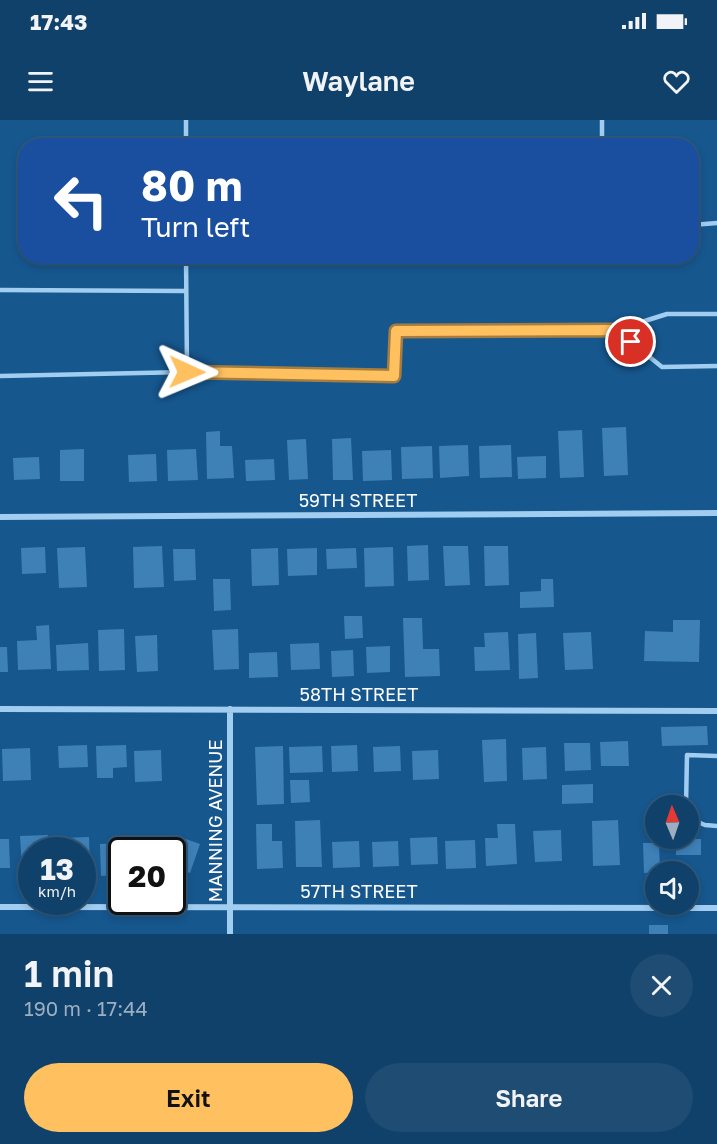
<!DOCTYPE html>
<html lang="en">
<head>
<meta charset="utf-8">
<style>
  body { margin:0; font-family:"Golos Text",sans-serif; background:#1e4c72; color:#f1f3f6; height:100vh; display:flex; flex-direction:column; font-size:22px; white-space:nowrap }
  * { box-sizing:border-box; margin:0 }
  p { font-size:20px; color:#9cafc1 }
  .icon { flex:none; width:33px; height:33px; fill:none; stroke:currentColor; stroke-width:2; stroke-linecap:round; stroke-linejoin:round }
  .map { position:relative; height:814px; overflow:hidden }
  .sheet { display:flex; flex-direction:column; background:#10416a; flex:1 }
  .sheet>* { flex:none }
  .guide { position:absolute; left:18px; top:18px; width:681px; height:126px; border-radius:24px; box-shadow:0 3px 9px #0003,0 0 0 2px #305a7e; background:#1a4fa0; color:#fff; overflow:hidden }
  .needle { width:39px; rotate:358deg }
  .buttons { position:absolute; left:645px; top:675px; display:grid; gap:12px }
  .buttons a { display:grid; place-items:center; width:54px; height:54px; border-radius:50%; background:#10416a; box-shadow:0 3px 9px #0003,0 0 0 2px #305a7e; font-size:30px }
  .speed { position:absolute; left:18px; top:717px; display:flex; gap:12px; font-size:30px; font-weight:700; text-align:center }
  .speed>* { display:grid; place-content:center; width:78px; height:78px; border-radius:50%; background:#10416a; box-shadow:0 3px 9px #0003,0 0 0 2px #305a7e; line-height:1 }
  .speed small { font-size:15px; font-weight:400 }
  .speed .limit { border:3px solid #111; border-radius:9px; background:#fff; color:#111 }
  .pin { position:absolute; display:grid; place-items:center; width:51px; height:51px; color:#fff; margin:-26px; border:3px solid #fff; border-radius:50%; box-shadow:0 2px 6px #0007 }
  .me { position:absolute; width:66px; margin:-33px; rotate:91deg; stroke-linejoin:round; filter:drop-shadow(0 0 4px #0008) }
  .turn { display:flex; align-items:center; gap:21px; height:126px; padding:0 24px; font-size:27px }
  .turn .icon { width:78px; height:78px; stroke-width:2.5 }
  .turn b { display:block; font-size:42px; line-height:51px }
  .round { display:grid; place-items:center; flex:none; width:63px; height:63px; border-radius:32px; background:#1e4c72 }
  .headline { display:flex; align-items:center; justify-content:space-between; height:102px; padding:0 24px }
  h1 { font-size:36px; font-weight:600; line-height:45px }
  .cta { display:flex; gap:12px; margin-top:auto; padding:12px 24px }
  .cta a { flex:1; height:69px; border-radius:36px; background:#ffc060; color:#111; font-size:24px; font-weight:600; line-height:69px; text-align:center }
  .cta a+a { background:#1e4c72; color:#f1f3f6 }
  .status { display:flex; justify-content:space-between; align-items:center; height:42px; padding:0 30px; background:#10416a; direction:ltr }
  .status svg { height:16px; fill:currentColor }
  header { display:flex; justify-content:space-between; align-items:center; height:78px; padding:0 24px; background:#10416a; font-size:27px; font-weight:600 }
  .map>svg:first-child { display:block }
  .building { fill:#3e81b7 }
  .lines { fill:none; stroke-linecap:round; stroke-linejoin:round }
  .lane { stroke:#a1cdf0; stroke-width:4.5 }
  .street { stroke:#a1cdf0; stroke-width:6 }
  .route-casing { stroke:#a67d3e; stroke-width:15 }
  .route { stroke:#ffc060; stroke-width:10 }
  .labels { text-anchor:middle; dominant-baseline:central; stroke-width:5; stroke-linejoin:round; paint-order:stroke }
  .street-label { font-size:18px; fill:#fff; stroke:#16578e }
</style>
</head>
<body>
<div class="status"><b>17:43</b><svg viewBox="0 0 49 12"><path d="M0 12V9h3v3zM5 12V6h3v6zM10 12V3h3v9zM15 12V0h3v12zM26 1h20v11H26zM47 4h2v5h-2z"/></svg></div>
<header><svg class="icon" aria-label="menu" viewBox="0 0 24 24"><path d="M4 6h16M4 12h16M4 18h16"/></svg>Waylane<svg class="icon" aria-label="heart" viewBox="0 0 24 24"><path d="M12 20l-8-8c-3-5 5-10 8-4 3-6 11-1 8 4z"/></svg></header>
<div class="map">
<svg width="717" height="814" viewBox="0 0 717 814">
  <rect width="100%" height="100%" fill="#16578e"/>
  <path class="building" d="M626 307 628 355 604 356 602 308Z
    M582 310 584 357 560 358 558 311Z
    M220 311V326H232L234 358 207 359 206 312Z
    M351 318 353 360H333L332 319Z
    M306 319 308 359 289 360 287 320Z
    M468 325 469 356 440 358 439 326Z
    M511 325 512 357 480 358 479 326Z
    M432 326 433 358 402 359 401 327Z
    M84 329V361H60V330Z
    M196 329 198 360 168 361 167 330Z
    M391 330 392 360 363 361 362 331Z
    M156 334 157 361 129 362 128 335Z
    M546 336V358L518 359 517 337Z
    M39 337 40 359 14 360 13 338Z
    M274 339 275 360 246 361 245 340Z
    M428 425 429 460 408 461 407 426Z
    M162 426 164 467 134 468 133 427Z
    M443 426H468L470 465 445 466Z
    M484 426H508L509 465 485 466Z
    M45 427 46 453 22 454 21 428Z
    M85 427 87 467 59 468 57 428Z
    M393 427 394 466 365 467 364 428Z
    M278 428 279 465 252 466 251 429Z
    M317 428V455L288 456 287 429Z
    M356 428 357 448 327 449 326 429Z
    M173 429H195L196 460 174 461Z
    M213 459H230L231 490 214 491Z
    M541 459H553L554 487 520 488V472L541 471Z
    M344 496H362L363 518 345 519Z
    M403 498H422L423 529H439L440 556 405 557Z
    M673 500H700L699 542 644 541 645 511 673 512Z
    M49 505 51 549 18 550 17 521 37 520 36 506Z
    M124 509 125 550 99 551 98 510Z
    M238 509 239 549 214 550 212 510Z
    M508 512 510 550 475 551 474 527H485L484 513Z
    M591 512 593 549 565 550 563 513Z
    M536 513 538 558 519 559 518 514Z
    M157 515 158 551 137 552 135 516Z
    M88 523 89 550 57 551 56 525Z
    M319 523 320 549 291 550 290 524Z
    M390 526V552L367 553 366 527Z
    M0 527H7L8 552H0Z
    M353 530 354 556 332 557 331 531Z
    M277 532 278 557 249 558V533Z
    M707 606 708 625 662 626 661 607Z
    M506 619 507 661 484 662 482 620Z
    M628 621 629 646H601L600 622Z
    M564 623H590L591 650 565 651Z
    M87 625 88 647 59 648 58 626Z
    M126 625 127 647 113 648V658H97L96 626Z
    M357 625 358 651 332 652 331 626Z
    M283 626 284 684 257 685 255 627Z
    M322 626 323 652 290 653 289 627Z
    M400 626 401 651 374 652 373 627Z
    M546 627 547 659 523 660 522 628Z
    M30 628 31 660 3 661 2 629Z
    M161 630 162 661 135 662 134 631Z
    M438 630 439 659 413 660 412 631Z
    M290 660H309L310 682 291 683Z
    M593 664V683L562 684V665Z
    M320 700 322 747H296L295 701Z
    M618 700 620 745 593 746 592 701Z
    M256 704H272V721H282L283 748 257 749Z
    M497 704H515L517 744 486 746 485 718H498Z
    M561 710 562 741 535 742 533 711Z
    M48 715V730H32V748L22 749 20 716Z
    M89 717 90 746 82 747V730H61V718Z
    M437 717 438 744 411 745 410 718Z
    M183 718 200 724 190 753 173 746Z
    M0 719H9L10 748H0Z
    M676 719H701V735H676Z
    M475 720 476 748 446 749 445 721Z
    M359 721 360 747 333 748 332 722Z
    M398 721 399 746 373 747 372 722Z
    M162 722 163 730H137V723Z
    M127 723V730H122V745H115V755L101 756 100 724Z
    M643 723H659L660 752 644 753Z
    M649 805H668V814H649Z"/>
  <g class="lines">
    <path class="lane" d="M186 0V26
      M602 0V26
      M692 105 717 103
      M0 170 186 171
      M616 210 662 247 717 246
      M187 252 394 256 396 211 616 210 667 194H717
      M0 256 187 252 186 136
      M686 686 687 635 717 636
      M688 698 705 705 717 706"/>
    <path class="street" d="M0 397 717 393
      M0 589 717 591
      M0 787 717 788
      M230 814V589"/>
  </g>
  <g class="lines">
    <g class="route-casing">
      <path id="route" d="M187 252 394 256 396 211 616 210 631 222"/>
    </g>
    <use href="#route" class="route"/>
  </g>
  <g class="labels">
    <g class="street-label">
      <text x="358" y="380">59TH STREET</text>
      <text x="359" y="574">58TH STREET</text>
      <text transform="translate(215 701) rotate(-90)">MANNING AVENUE</text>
      <text x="359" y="771">57TH STREET</text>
    </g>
  </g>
</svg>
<div class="buttons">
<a><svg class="needle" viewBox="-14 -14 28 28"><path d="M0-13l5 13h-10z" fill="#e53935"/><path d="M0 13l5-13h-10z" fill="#9cafc1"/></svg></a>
<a><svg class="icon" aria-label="sound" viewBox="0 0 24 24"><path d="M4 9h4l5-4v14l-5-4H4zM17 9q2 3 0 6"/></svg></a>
</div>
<div class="speed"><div>13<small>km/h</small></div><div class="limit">20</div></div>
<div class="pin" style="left:631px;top:222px;background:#d93025"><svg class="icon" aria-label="arrive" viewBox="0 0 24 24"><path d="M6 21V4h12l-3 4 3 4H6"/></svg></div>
<svg class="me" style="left:187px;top:252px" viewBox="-20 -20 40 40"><path d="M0-17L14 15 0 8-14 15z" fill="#ffc060" stroke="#fff" stroke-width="4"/></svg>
<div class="guide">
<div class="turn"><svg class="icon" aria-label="left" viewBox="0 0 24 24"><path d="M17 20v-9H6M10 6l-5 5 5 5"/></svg><div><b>80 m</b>Turn left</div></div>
</div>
</div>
<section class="sheet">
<div class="headline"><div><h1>1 min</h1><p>190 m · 17:44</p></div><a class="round"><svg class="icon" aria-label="close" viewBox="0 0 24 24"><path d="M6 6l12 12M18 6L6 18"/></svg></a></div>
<div class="cta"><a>Exit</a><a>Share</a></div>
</section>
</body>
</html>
